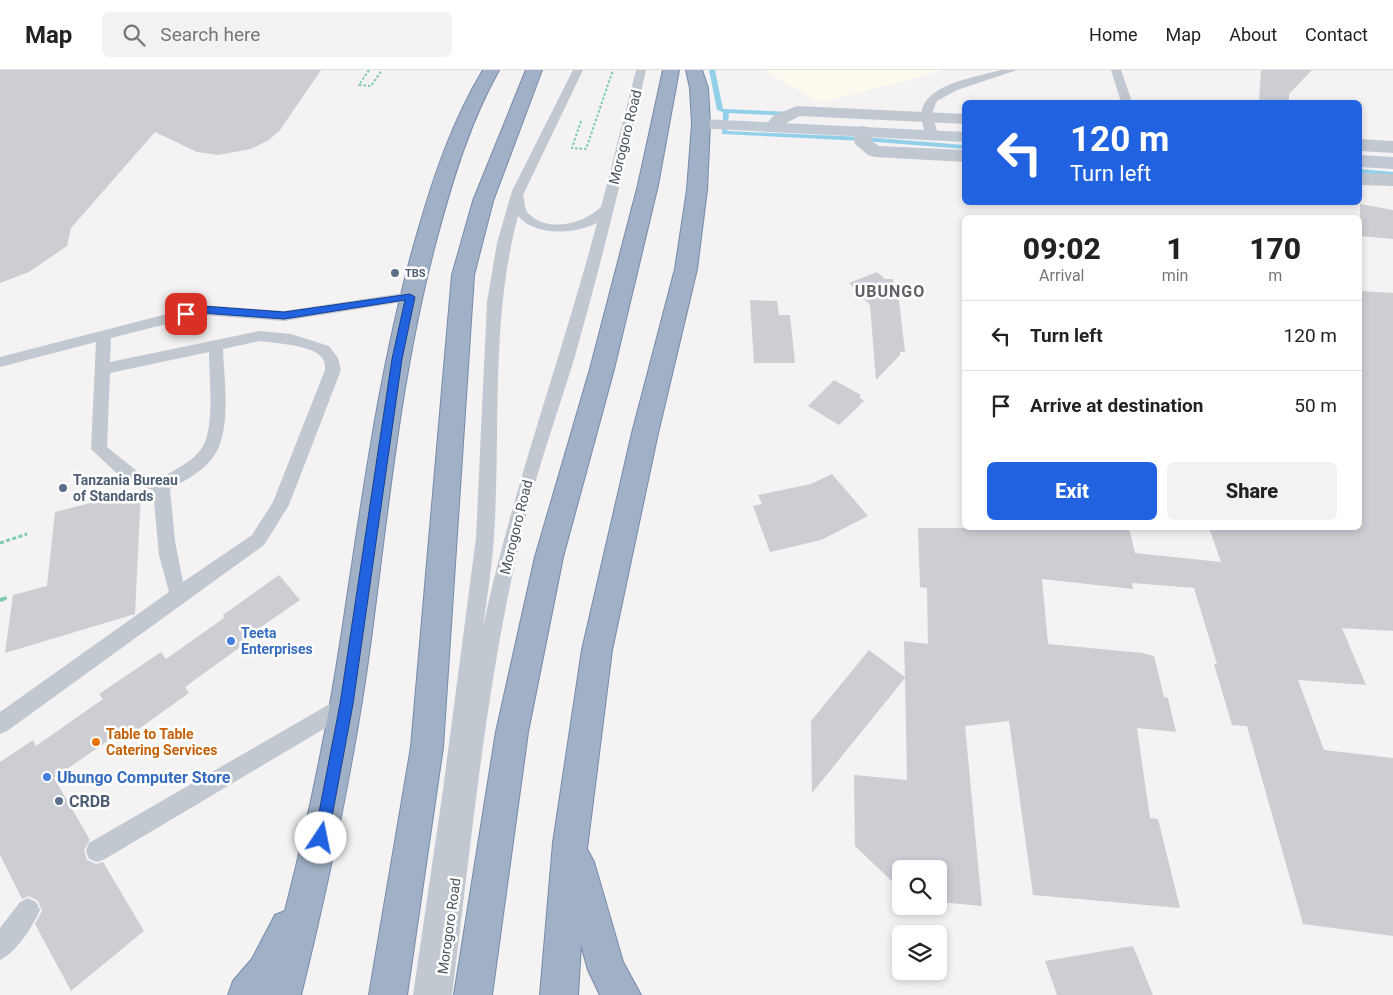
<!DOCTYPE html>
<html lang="en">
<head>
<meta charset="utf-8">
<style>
  body { margin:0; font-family:Roboto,sans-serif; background:#f2f2f2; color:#222; height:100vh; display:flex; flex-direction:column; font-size:19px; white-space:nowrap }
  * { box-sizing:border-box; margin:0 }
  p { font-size:16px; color:#767676 }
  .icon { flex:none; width:28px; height:28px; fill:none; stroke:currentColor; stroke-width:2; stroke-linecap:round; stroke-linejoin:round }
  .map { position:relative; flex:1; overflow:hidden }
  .details { position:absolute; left:962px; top:145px; width:400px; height:315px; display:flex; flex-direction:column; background:#fff; border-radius:8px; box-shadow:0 2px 8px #0003 }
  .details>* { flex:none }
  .top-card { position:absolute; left:962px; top:30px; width:400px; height:105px; border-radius:8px; box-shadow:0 2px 8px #0003; background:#2062e0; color:#fff; overflow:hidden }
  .buttons { position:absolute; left:892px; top:790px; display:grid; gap:10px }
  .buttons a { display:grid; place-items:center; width:55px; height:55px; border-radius:8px; background:#fff; box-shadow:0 2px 8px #0003; font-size:25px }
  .pin { position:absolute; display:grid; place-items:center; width:42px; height:42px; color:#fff; margin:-21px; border-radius:10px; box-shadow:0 2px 8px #0006 }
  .me { position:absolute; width:55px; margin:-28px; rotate:11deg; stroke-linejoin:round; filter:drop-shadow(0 0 4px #0008) }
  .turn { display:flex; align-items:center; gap:18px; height:105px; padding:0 25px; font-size:22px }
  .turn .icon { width:65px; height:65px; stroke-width:2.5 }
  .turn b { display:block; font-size:35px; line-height:42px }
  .eta { display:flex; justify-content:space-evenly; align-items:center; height:85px; text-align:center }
  .eta b { font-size:30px; font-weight:800; line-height:35px }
  .action { display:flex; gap:10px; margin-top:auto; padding:10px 25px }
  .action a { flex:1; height:58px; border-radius:8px; background:#2062e0; color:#fff; font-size:20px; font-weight:800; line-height:58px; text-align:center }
  .action a+a { background:#f2f2f2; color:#222 }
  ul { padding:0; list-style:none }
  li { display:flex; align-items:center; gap:15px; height:70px; padding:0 25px; border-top:1px solid #e0e0e0 }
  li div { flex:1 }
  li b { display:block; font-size:19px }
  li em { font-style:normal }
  header { display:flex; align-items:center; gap:30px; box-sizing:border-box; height:70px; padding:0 25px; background:#fff; border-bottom:1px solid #e0e0e0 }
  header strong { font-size:24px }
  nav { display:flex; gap:28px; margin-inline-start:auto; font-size:18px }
  .search { width:350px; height:45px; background:#f2f2f2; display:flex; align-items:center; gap:12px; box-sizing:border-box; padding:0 18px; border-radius:8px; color:#767676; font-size:19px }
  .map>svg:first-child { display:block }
  .commercial { fill:#fcf9ee }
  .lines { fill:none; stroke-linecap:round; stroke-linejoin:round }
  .stream { fill:#92d0ea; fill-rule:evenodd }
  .building { fill:#ccced4 }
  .trunk-casing { stroke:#778baa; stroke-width:2 }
  .path-far2 { stroke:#7cccac; stroke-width:2; stroke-dasharray:2.5 2; stroke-linecap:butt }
  .path-far1 { stroke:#7cccac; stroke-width:3; stroke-dasharray:4 2.5; stroke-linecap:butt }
  .path { stroke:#7cccac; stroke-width:4; stroke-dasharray:4.5 3; stroke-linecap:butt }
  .service { fill:#c1c8d0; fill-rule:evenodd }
  .minor { fill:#c1c8d0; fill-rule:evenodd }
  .secondary { fill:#c1c9d5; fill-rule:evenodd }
  .trunk { fill:#a0b0c6; fill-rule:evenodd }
  .route { fill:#2062e0; stroke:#154092 }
  .service-dot { fill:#5c6f8a; stroke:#fff; stroke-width:2 }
  .shop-dot { fill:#3f7fe0; stroke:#fff; stroke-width:2 }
  .food-dot { fill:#e8710a; stroke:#fff; stroke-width:2 }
  .labels { text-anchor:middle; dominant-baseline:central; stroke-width:5; stroke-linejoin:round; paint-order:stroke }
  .far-service-label { font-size:11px; font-weight:bold; fill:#4e5e75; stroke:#fff; text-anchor:start }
  .street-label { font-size:14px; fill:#4a535f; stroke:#fff }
  .service-label { font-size:14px; font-weight:bold; fill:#4e5e75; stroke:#fff; text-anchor:start }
  .shop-label { font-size:14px; font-weight:bold; fill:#366cbe; stroke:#fff; text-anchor:start }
  .food-label { font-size:14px; font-weight:bold; fill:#c56008; stroke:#fff; text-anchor:start }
  .far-district-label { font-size:16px; font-weight:bold; letter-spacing:1px; fill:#5f6267; stroke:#fff }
  .near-shop-label { font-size:16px; font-weight:bold; fill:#366cbe; stroke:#fff; text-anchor:start }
  .near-service-label { font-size:16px; font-weight:bold; fill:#4e5e75; stroke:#fff; text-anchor:start }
</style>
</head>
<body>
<header>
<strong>Map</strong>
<div class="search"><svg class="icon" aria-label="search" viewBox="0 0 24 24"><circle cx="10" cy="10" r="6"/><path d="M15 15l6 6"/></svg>Search here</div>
<nav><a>Home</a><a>Map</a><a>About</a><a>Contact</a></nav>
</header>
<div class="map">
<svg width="1393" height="925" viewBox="0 0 1393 925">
  <rect width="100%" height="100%" fill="#f4f2f2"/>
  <path class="commercial" d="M767 0H945L828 31H816L767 2Z"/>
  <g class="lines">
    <path class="stream" d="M709 0H715L723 39 792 42 795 44 792 46 729 43 727 61 863 67 965 75V79L863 71 722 64 723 42 717 40Z
      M1360 99 1393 102V106L1360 103Z"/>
  </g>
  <path class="building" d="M0 0H321L280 60 269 70 251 79 218 85 197 82 155 62 71 158 67 176 29 202 0 213Z
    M1261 0H1312L1289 24V32H1259Z
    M1360 134 1393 140V169L1360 166Z
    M877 202 885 209H893L894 218 898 222 905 282H900V285L876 310 870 235 849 213Z
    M1360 221 1393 223V561L1342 558 1366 615 1298 610 1324 680 1393 688V866L1303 854 1247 656 1232 655 1214 594H1217L1194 518 1132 513 1133 519 1042 509 1048 574 1142 583 1154 586 1164 627 1168 628 1176 662 1137 658 1150 748 1158 749 1180 838 1033 825 1009 651 965 656 982 836 939 832V799H901V820L855 776 854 705 907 710 905 608 812 723 811 651 869 580 905 607 904 571 928 574 927 518 920 517 918 458H1129L1135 483 1221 492 1209 458H1360Z
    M750 230 777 231 779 245H790L795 293H754Z
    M834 310 861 325 859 327 864 331 839 355 808 336Z
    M832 404 868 446 821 470 770 482 753 436 762 434 758 425 811 414Z
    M141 420 135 544 5 583 13 525 47 516 55 442Z
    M279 505 300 530 248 566 250 570 185 617 189 623 126 668 122 661 54 708 90 770 84 780 87 790 96 794 103 792 144 861 71 921 35 854 42 841 38 831 29 826 22 829 0 785V692L33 670 36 676 103 629 99 624 161 582 166 589 224 548 223 545Z
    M1133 876 1153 925H1057L1045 891Z"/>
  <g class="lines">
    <g class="trunk-casing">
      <path id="trunk" d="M483 0H499C471 50 454 105 439 160 402 294 389 432 371 569 355 690 330 807 301 925H228L233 911 252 889 275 845 285 841C308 751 327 660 341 568 362 431 379 294 418 161 434 105 453 50 483 0Z
        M526 0H542L493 131 474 205 443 677 407 925H369L411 677 452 205 473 131Z
        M663 0H679L658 115 614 299 563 487 528 662 492 925H454L496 662 535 487 590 299 638 115Z
        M686 0H702L708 18 710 54 707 120 697 199 658 363 612 580 587 779 594 792 623 892 641 925H600L588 900 581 875 578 925H540L553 773 582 580 632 363 675 199 687 120 692 54 690 18Z"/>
    </g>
    <path class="path-far2" d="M369 0 359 15 371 16 382 0
      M581 51 572 78 586 79 613 0"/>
    <path class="path-far1" d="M0 473 27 464
      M3 529 9 527"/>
    <path class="path" d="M0 530 7 528"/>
    <path class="service" d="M573 0H583L523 125C525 131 524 138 528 143 547 164 585 153 601 137L636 0H646C625 96 602 191 575 286 558 342 538 397 524 454 486 609 472 768 452 925H413L442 727 476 468 487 232 497 173 512 121ZM518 146C536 167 575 164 597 153 561 289 512 420 483 557 487 527 492 497 494 467 501 360 490 251 518 146Z
      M1001 0H1017L957 20 937 31 932 43 938 65 932 68 928 67C900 18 968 9 1001 0Z
      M1111 0H1121L1132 32H1121Z
      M410 222 417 227 415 230 284 251 202 245 111 268 110 292 260 261 291 264 329 276 338 288 341 300 289 435 264 475 7 661 0 664V642L169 522 159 485 153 420 126 412 91 379 96 272 0 297V287L202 235 284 241ZM260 271C274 273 315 275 323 289 325 292 325 296 325 300L273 432 252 465 183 512 175 471 170 419C184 411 200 403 211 390 233 364 224 311 223 279ZM209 282C209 307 215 354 203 376 195 391 174 400 159 409L138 402 107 377 110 303Z
      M347 624 354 627 357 634 354 641 105 789 97 792 89 789 86 781 89 773Z
      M28 828 36 832 40 840C33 856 16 883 0 890V858L20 832Z"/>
    <path class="minor" d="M797 36 965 44V54L800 46 786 53 778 62H766L763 58 774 45Z
      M862 56 868 57 873 72 879 76 965 80V92L875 87 868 85 855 74 853 61 856 57Z
      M1360 69 1393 71V83L1360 81Z
      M1360 103 1393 104V116L1360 115Z"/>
    <path class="secondary" d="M701 49 965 62V72L695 58 692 54 695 50Z
      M1360 85 1393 87V99L1360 97Z"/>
    <use href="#trunk" class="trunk"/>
  </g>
  <path class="route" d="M410 224 415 227 402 289 353 634 328 768 326 773 321 776 316 773 314 768 340 634 392 289 405 230 284 249 202 243 186 247 181 244 202 236 284 242Z"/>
  <g class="service-dot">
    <circle cx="395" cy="203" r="5"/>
    <circle cx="63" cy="418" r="5"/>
    <circle cx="59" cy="731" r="5"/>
  </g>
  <g class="shop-dot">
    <circle cx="231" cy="571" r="5"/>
    <circle cx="47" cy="707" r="5"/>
  </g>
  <circle class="food-dot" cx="96" cy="672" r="5"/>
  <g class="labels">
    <g class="far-service-label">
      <text x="405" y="203">TBS</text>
    </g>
    <g class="street-label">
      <text transform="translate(625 67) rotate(-76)">Morogoro Road</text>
      <text transform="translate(516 457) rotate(-76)">Morogoro Road</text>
      <text transform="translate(449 856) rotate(-82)">Morogoro Road</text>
    </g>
    <g class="service-label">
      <text x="73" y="410">Tanzania Bureau<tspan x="73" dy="16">of Standards</tspan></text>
    </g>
    <g class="shop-label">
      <text x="241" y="563">Teeta<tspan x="241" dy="16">Enterprises</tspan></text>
    </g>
    <g class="food-label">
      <text x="106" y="664">Table to Table<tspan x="106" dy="16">Catering Services</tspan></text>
    </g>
    <g class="far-district-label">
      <text x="890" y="221">UBUNGO</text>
    </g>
    <g class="near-shop-label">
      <text x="57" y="707">Ubungo Computer Store</text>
    </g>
    <g class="near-service-label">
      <text x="69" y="731">CRDB</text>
    </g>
  </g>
</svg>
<div class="buttons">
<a><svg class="icon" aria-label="search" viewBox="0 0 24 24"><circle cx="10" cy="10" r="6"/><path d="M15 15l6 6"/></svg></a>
<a><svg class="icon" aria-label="layers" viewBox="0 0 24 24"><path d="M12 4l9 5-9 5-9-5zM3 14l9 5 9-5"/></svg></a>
</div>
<div class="pin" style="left:186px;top:244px;background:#d93025"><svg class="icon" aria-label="arrive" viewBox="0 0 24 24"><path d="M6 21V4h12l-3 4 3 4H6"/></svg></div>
<svg class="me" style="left:321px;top:768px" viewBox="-20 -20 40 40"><circle r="19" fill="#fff"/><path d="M0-13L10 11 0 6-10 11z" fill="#2062e0"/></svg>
<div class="top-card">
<div class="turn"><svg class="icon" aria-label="left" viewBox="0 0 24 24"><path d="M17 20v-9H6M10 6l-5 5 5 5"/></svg><div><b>120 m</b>Turn left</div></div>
</div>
<section class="details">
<div class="eta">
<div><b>09:02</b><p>Arrival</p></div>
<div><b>1</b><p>min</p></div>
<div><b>170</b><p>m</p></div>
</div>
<ul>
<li><svg class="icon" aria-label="left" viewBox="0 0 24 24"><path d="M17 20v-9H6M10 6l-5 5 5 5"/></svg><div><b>Turn left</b></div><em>120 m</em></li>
<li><svg class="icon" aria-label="arrive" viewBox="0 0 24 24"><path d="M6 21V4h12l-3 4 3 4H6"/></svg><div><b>Arrive at destination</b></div><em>50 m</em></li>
</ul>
<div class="action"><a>Exit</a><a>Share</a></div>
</section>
</div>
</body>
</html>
